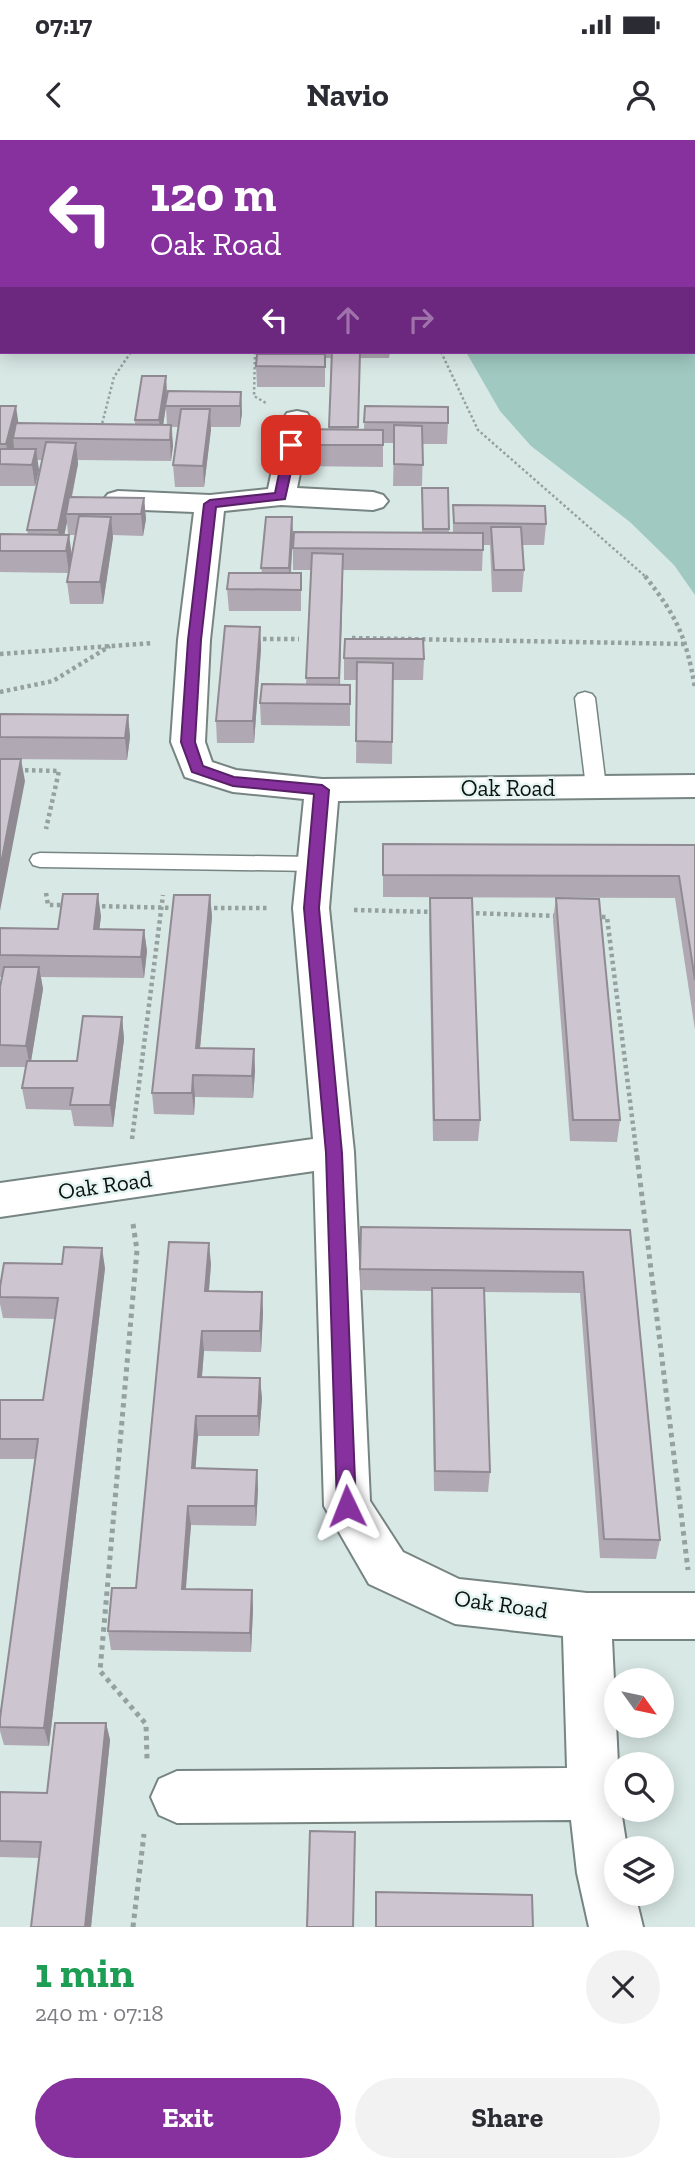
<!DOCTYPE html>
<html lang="en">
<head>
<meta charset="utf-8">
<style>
  body { margin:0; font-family:"Zilla Slab",serif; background:#f2f2f3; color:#2b2b33; height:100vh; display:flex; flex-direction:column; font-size:26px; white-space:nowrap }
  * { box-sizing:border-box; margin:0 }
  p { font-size:23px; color:#7c7c81 }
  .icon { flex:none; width:38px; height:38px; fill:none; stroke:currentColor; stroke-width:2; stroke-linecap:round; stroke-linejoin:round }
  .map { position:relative; height:1787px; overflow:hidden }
  .panel { display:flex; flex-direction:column; background:#fff; flex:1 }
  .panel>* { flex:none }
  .hud { position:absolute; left:0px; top:0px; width:696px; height:214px; box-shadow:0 4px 18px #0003; background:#87319f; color:#fff; overflow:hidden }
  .needle { width:46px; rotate:123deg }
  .fabs { position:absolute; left:604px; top:1528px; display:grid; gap:14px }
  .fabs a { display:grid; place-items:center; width:70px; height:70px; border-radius:50%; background:#fff; box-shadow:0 4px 18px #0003; font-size:35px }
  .pin { position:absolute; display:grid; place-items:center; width:60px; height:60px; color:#fff; margin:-30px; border-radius:14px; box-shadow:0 4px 10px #0006 }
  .me { position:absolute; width:77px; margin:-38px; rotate:358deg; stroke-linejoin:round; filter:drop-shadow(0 0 5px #0008) }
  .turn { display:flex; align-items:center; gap:24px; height:147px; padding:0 35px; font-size:32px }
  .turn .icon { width:91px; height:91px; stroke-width:2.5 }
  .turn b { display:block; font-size:49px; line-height:60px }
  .lanes { display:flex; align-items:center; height:66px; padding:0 35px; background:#0003; justify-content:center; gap:35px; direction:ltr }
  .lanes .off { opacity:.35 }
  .round { display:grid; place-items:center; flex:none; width:74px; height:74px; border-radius:37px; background:#f2f2f3 }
  .overview { display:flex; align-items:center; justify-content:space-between; height:119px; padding:0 35px }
  h1 { font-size:42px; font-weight:700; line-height:52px; color:#1e9e55 }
  .action { display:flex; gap:14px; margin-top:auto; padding:14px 35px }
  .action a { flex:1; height:80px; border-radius:42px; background:#87319f; color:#fff; font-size:28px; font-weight:700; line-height:80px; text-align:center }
  .action a+a { background:#f2f2f3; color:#2b2b33 }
  .status { display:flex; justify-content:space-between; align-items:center; height:49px; padding:0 35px; background:#fff; direction:ltr }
  .status svg { height:19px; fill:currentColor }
  header { display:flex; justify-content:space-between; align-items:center; height:91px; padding:0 35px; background:#fff; font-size:32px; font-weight:700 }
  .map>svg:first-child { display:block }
  .green { fill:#a0c9c2 }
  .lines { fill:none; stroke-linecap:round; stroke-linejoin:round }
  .lane-casing { stroke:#768482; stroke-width:3 }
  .street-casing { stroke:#768482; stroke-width:4 }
  .path-far2 { stroke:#95a19f; stroke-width:2.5; stroke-dasharray:2.5 2.5; stroke-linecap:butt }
  .path-far1 { stroke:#95a19f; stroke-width:4.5; stroke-dasharray:3.5 3.5; stroke-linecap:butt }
  .path { stroke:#95a19f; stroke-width:5; stroke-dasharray:4.5 4.5; stroke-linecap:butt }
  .lane { fill:#fff; fill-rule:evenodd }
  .street { fill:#fff; fill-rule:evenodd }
  .wall { fill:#b0a9b3; fill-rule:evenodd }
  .shaded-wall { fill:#908a92 }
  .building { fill:#cdc5d0; stroke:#908a92; stroke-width:2 }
  .route { fill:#87319f; stroke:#582067; stroke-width:2 }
  .labels { text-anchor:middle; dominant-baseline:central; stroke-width:5; stroke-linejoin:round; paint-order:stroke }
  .street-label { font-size:23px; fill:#0d1211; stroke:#e5f5f2 }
</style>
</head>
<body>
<div class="status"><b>07:17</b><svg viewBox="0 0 49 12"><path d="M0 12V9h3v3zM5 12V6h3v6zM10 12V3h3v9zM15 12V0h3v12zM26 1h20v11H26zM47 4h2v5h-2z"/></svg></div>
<header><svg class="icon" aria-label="back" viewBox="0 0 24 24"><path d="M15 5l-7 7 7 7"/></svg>Navio<svg class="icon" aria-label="person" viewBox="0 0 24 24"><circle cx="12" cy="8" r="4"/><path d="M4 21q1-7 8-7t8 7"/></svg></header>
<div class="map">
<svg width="695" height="1787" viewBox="0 0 695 1787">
  <rect width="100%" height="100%" fill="#d8e8e5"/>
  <path class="green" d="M0 0H243L244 2H2L0 141Z
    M431 0H695V36V2Z
    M695 148V455L674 425 630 382 531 306 500 271 466 212H695Z"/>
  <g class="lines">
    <g class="lane-casing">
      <path id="lane" d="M585 552 592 554 595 558 606 647 603 652H589L586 647 575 558 578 554Z
        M40 713 314 717 321 719 325 724 321 729 314 731 40 727 33 725 30 720 33 715Z"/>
    </g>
    <g class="street-casing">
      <path id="street" d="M297 271 307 273 311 279 297 348 373 352 383 355 388 361 383 367 373 370 281 365 224 371 210 500 205 602 212 622 236 630 322 639 695 635V657L338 661 329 768 354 1012 370 1361 403 1412 459 1439 587 1453H695V1499H612L618 1624 616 1670H621L627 1708H616V1754H635L643 1787H589L577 1733 571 1680 177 1683 159 1675 151 1657 159 1639 177 1631 567 1628 563 1496 455 1484 369 1444 324 1366 314 1031 0 1077V1043L313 999 293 768 304 659 233 652 185 637 171 602 178 500 194 372 118 369 108 366 103 360 108 354 118 351 210 355 268 349 283 279 287 273Z"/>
    </g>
    <path class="path-far2" d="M348 0 350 2
      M255 212 254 256 266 263
      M441 212 478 290 646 437
      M101 288 114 237 131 212"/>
    <path class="path-far1" d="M645 436C677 477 686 496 695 548
      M352 498 687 504
      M256 499H299
      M0 514 153 503
      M0 552 53 541 110 506
      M18 630 59 631 46 689
      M46 753 48 765H65
      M95 766 177 768
      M207 768H268
      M354 770 433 772
      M469 773 559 776
      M595 777H607L637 1017
      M132 999 163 755"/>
    <path class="path" d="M637 1016 688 1430
      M133 1084 137 1110 100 1531 146 1584 147 1619
      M133 1787 144 1694"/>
    <use href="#lane" class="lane"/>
    <use href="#street" class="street"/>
  </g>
  <path class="wall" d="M291 212H317V214H319V212H390L389 218H360L358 289H364L365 266 448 283 447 304H423L422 346H393L394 303H383V327L290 326 289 305 329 289 331 218H325V247H257L256 226 291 214Z
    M166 236 167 255 241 252 242 273 240 287H211L204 347H175L173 325 178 287H172L173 306 171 321 78 320V324L72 357 144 358 146 379 143 396 113 395 103 464H70L67 442 76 395H69V433L0 432V394L28 395 27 390 42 320H37L39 330 35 346H0V266L18 283 135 284V280ZM166 268 167 285H163ZM67 382 68 395H64Z
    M422 348H448L449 393H453V365L546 384 544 405H522L524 430 522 452H492L490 405H483L482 431 343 430 340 545H350V586L261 585 260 563 306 544 311 430H293V408L422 393Z
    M292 377 293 399 291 433H301V471H229L227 449 262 433 261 428Z
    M260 487 261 509 254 603H217L216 581Z
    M344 518 424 519 423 540H393L392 624 356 623 357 540H344Z
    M0 574 128 575 130 597 127 620 0 619Z
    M383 704 695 705V890L675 758 383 757Z
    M210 755 212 777 200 908 254 909 255 931 253 958 195 957 194 975 154 974 152 953Z
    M430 758 480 980 478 1001H433L429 779Z
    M556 758 620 980 617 1002 570 1001 553 780Z
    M101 776 99 789 144 790 147 811 144 838 41 837 43 849 31 921H77L122 877 124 899 113 987 74 986 71 970 26 969 22 948 26 927H0V847L2 837H0V788L58 789Z
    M361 1087 630 1090 660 1400 656 1419 600 1418 580 1153 484 1152 490 1332 488 1352 434 1351 431 1168 432 1151 360 1150Z
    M211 1124 209 1152H262L263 1173 261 1212 204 1211 202 1237 260 1238 262 1259 259 1296H198L195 1329 257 1330 258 1349 256 1386 191 1385 186 1449 252 1450 253 1469 251 1512 111 1510 108 1491 136 1448Z
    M105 1128 49 1606 4 1605 0 1591V1578L36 1319H0V1260H43L55 1179 3 1178 0 1164V1147Z
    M106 1583 110 1600 91 1787H31L39 1718 0 1717V1652L47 1653Z"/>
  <path class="shaded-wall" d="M166 236 167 257 161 301 159 280Z
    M241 252 242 273 240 287V266Z
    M16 266 19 287 13 298 14 307 10 326 6 304Z
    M210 269 211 290 204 347 203 326Z
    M171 285 173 306 171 321 170 300Z
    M76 303 78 324 68 374H66L67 382 61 412 58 390Z
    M36 309 39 330 35 346 32 325Z
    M144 358 146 379 143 396 141 374Z
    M111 377 113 398 103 464 100 442Z
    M292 377 293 399 289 450V428Z
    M69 395 72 416 69 433 66 411Z
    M343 414V435L339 560V538Z
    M260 487 261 509 254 603 253 581Z
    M128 575 130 597 127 620 125 598Z
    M21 619 25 641 0 771V729Z
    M98 754 101 776 97 811 94 789Z
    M210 755 212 777 198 930 196 908Z
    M144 790 147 811 144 838 141 817Z
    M39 827 43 849 30 927 26 906Z
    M122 877 124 899 113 987 110 965Z
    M254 909 255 931 253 958 252 936Z
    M193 935 195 957 194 975 192 953Z
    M209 1103 211 1124 207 1172 205 1151Z
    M102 1108 105 1128 49 1606 44 1588Z
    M262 1152 263 1173 261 1212 260 1191Z
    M202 1191 204 1211 200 1258 198 1237Z
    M260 1238 262 1259 259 1296 258 1276Z
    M196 1276 198 1296 194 1348 192 1328Z
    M257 1330 258 1349 256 1386 255 1366Z
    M188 1366 191 1385 184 1468 182 1449Z
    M252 1450 253 1469 251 1512 250 1493Z
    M106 1583 110 1600 91 1787H85Z"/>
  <path class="building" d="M332 212H360L358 287H329Z
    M257 214H325V227L256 226Z
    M142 236H166L159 280H135Z
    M168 251 241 252 240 266H165Z
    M0 266H16L6 304H0Z
    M365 266 448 267V283L364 282Z
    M181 269H210L203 326 173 325Z
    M16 283 171 285 170 300 13 298Z
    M394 285 422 286 423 325 394 324Z
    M290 289 383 290V305H289Z
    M46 302 76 303 58 390H27Z
    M0 309H36L32 325 0 324Z
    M422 348H448L449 389H423Z
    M69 357 144 358 141 374H66Z
    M453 365 545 366 546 384 454 383Z
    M79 376 111 377 100 442H67Z
    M266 377H292L289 428H261Z
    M491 387H521L524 430H494Z
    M294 392 483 393V410L293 408Z
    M0 394 69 395 66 411H0Z
    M312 413 343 414 339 538H306Z
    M229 433H301V450L227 449Z
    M225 486 260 487 253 581H216Z
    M345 499H423L424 519 344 518Z
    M357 522 393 523 392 602 356 601Z
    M262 544 350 545V564L260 563Z
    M0 574 128 575 125 598 0 597Z
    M0 619H21L0 729Z
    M383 704 695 705V840L679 736 383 735Z
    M63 754H98L94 789 144 790 141 817 0 815V788L58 789Z
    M174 755H210L196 908 254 909 252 936 193 935 192 953H152Z
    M430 758H472L480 980H434Z
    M556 758 599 759 620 980H573Z
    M4 827H39L26 906 0 905V847Z
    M83 876 122 877 110 965H70L73 948H22L27 921H77Z
    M361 1087 630 1090 660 1400 604 1399 583 1132 360 1129Z
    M169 1102 209 1103 205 1151 262 1152 260 1191H202L198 1237 260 1238 258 1276H196L192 1328 257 1330 255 1366H188L182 1449 252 1450 250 1493 108 1491 112 1448H136Z
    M64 1107 102 1108 44 1588 0 1587V1578L38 1299H0V1260H43L58 1158 0 1157V1147L4 1123 62 1124Z
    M432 1148H484L490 1332 435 1331Z
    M55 1583H106L85 1787H31L41 1702 0 1701V1652L47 1653Z
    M310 1691 355 1692 353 1787H307Z
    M376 1752 532 1755 533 1787H376Z"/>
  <path class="route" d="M291 301 297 305 285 359 216 367 201 500 195 602 203 626 234 637 322 645 329 650 319 768 342 1013 356 1366 354 1372 347 1374 340 1372 337 1366 326 1013 304 768 314 654 233 646 192 632 181 602 188 500 204 364 210 360 275 353 285 305Z"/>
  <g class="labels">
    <g class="street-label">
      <text x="508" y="648">Oak Road</text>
      <text transform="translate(105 1045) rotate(-8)">Oak Road</text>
      <text transform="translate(501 1464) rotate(8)">Oak Road</text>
    </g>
  </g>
</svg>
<div class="fabs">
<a><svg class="needle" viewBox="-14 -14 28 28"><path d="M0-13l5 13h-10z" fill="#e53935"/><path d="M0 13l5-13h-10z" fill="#7c7c81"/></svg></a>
<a><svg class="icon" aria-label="search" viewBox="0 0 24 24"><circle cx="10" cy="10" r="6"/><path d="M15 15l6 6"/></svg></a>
<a><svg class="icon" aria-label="layers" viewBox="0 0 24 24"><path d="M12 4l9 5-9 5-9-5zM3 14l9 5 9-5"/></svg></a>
</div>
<div class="pin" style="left:291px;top:305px;background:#d93025"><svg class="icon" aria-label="arrive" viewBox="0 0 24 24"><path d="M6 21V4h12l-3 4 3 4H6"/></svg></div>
<svg class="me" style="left:347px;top:1366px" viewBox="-20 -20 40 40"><path d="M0-17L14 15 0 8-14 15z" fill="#87319f" stroke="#fff" stroke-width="4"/></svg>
<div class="hud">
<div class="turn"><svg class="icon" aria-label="left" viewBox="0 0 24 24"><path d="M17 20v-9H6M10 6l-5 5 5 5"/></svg><div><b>120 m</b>Oak Road</div></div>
<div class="lanes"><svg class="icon" aria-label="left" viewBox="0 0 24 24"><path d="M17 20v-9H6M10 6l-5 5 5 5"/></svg><svg class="icon off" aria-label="ahead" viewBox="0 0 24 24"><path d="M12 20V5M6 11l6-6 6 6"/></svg><svg class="icon off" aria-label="right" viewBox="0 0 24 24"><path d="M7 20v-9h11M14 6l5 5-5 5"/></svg></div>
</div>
</div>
<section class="panel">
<div class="overview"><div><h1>1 min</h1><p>240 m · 07:18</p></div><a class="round"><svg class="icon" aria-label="close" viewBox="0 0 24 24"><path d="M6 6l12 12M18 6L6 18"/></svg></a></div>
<div class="action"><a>Exit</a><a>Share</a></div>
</section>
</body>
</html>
